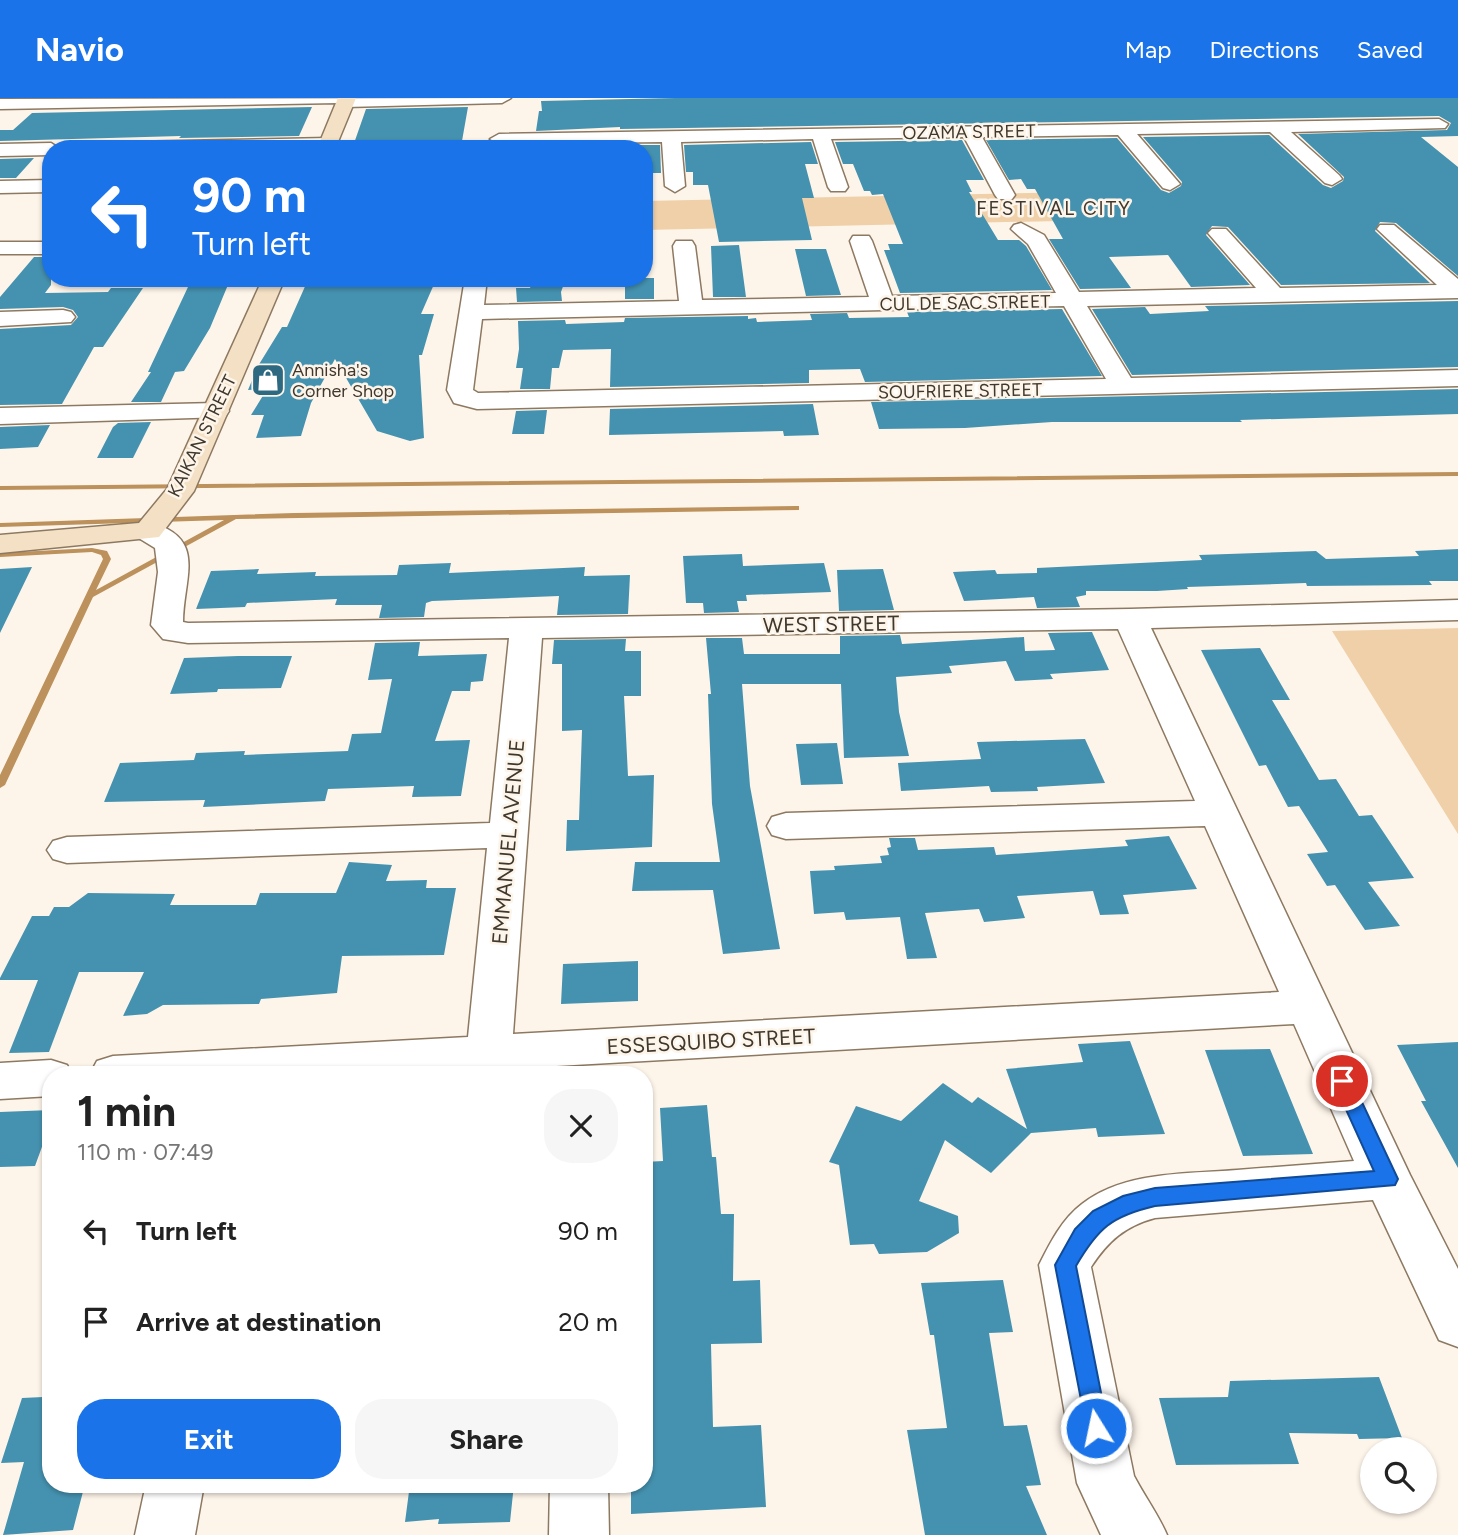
<!DOCTYPE html>
<html lang="en">
<head>
<meta charset="utf-8">
<style>
  body { margin:0; font-family:Figtree,sans-serif; background:#f6f6f6; color:#222; height:100vh; display:flex; flex-direction:column; font-size:26px; white-space:nowrap }
  * { box-sizing:border-box; margin:0 }
  p { font-size:23px; color:#767676 }
  .icon { flex:none; width:38px; height:38px; fill:none; stroke:currentColor; stroke-width:2; stroke-linecap:round; stroke-linejoin:round }
  .map { position:relative; flex:1; overflow:hidden }
  .drawer { position:absolute; left:42px; top:968px; width:611px; height:427px; display:flex; flex-direction:column; background:#fff; border-radius:28px; box-shadow:0 2px 5px #0004 }
  .drawer>* { flex:none }
  .top-card { position:absolute; left:42px; top:42px; width:611px; height:147px; border-radius:28px; box-shadow:0 2px 5px #0004; background:#1a73e8; color:#fff; overflow:hidden }
  .controls { position:absolute; left:1360px; top:1339px; display:grid; gap:14px }
  .controls a { display:grid; place-items:center; width:77px; height:77px; border-radius:50%; background:#fff; box-shadow:0 2px 5px #0004; font-size:35px }
  .pin { position:absolute; display:grid; place-items:center; width:60px; height:60px; color:#fff; margin:-30px; border:4px solid #fff; border-radius:50%; box-shadow:0 2px 7px #0007 }
  .me { position:absolute; width:77px; margin:-38px; rotate:350deg; stroke-linejoin:round; filter:drop-shadow(0 0 5px #0008) }
  .turn { display:flex; align-items:center; gap:24px; height:147px; padding:0 35px; font-size:32px }
  .turn .icon { width:91px; height:91px; stroke-width:2.5 }
  .turn b { display:block; font-size:49px; line-height:60px }
  .round { display:grid; place-items:center; flex:none; width:74px; height:74px; border-radius:28px; background:#f6f6f6 }
  .head { display:flex; align-items:center; justify-content:space-between; height:119px; padding:0 35px }
  h1 { font-size:42px; font-weight:700; line-height:52px }
  .cta { display:flex; gap:14px; margin-top:auto; padding:14px 35px }
  .cta a { flex:1; height:80px; border-radius:28px; background:#1a73e8; color:#fff; font-size:28px; font-weight:700; line-height:80px; text-align:center }
  .cta a+a { background:#f6f6f6; color:#222 }
  ul { padding:0; list-style:none }
  li { display:flex; align-items:center; gap:21px; height:91px; padding:0 35px }
  li div { flex:1 }
  li b { display:block; font-size:26px }
  li em { font-style:normal }
  header { display:flex; align-items:center; gap:42px; box-sizing:border-box; height:98px; padding:0 35px; background:#1a73e8; color:#fff }
  header strong { font-size:33px }
  nav { display:flex; gap:38px; margin-inline-start:auto; font-size:24px }
  .map>svg:first-child { display:block }
  .green { fill:#f0d0a9 }
  .lines { fill:none; stroke-linecap:round; stroke-linejoin:round }
  .stream { fill:#bc915b; fill-rule:evenodd }
  .building { fill:#4592b0 }
  .street-casing { stroke:#8d7961; stroke-width:3 }
  .secondary-casing { stroke:#8d7961; stroke-width:3 }
  .street { fill:#fff; fill-rule:evenodd }
  .secondary { fill:#f4e1c5; fill-rule:evenodd }
  .route { fill:#1a73e8; stroke:#114b97; stroke-width:2 }
  .labels { text-anchor:middle; dominant-baseline:central; stroke-width:5; stroke-linejoin:round; paint-order:stroke }
  .far-street-label { font-size:18px; fill:#40372d; stroke:#fef5ea }
  .far-poi-label { font-size:18px; fill:#40372d; stroke:#fef5ea; text-anchor:start }
  .far-neighbourhood-label { font-size:19px; letter-spacing:2px; fill:#40372d; stroke:#fef5ea }
  .street-label { font-size:21px; fill:#40372d; stroke:#fef5ea }
</style>
</head>
<body>
<header>
<strong>Navio</strong>
<nav><a>Map</a><a>Directions</a><a>Saved</a></nav>
</header>
<div class="map">
<svg width="1458" height="1437" viewBox="0 0 1458 1437">
  <rect width="100%" height="100%" fill="#fef5ea"/>
  <path class="green" d="M1082 94 1103 122 644 132V103Z
    M1458 530V736L1332 533Z"/>
  <g class="lines">
    <path class="stream" d="M1458 374V378L0 392V388Z
      M796 408H799V412L236 421 93 499 5 687 0 690V677L103 461 101 457 92 454 0 459V455L92 450 107 453 111 461 96 492 224 422 0 429V425L294 415Z"/>
  </g>
  <path class="building" d="M675 0H1458V38L1421 39 1458 69V178L1396 125 1380 124 1375 133 1430 185 1281 187 1228 129 1212 128 1206 137 1250 187 1191 189 1168 157 1109 159 1131 190 1080 191 1049 141H1063L1035 91H1027L1021 81 1009 82 986 42 1117 40 1161 92 1169 95 1181 88 1182 84 1143 39 1269 37 1323 87 1331 90 1343 83 1344 79 1298 36 1447 32 1451 25 1439 18 620 31V29L536 33 539 13H542L541 3Z
    M312 9 299 38 179 40 181 38 0 43V32H13L32 15Z
    M468 9 462 43H455L453 50 352 51 366 11Z
    M962 42 984 82H966L972 94H969L998 142H1019L1026 148 1052 192 900 195 884 152H890L888 146H903L883 96 872 97 870 93H864L853 66H843L835 44Z
    M811 44 818 66H805L814 100H802L812 142 719 144 708 87H693V74H686L684 47Z
    M621 47H660L661 75H644V51H621Z
    M34 60 16 80H0V61Z
    M739 147 746 199H713L711 148Z
    M795 151H826L841 197 806 198Z
    M34 159H51V187L45 195 108 194 111 190H143L103 249H94L62 306 0 307V231L71 227 78 219 73 212 63 209 0 211V199Z
    M534 180H566L561 194 562 203 517 204 516 190H530Z
    M625 180H654V201H625Z
    M230 182 210 230 184 273 175 274 161 304H131L151 274H148L188 189 194 183Z
    M307 184H435L421 216H434L422 257H419L424 340 410 343 377 333 335 261 311 305 301 338 256 340 264 317H251L267 291 248 292 258 268 282 229H287Z
    M1458 203V269L1132 277 1092 211 1145 209 1150 216 1209 213 1205 208Z
    M1062 211 1102 278 865 284 860 271 809 272V285L610 289 611 251 563 252 559 270H552L550 291H520L523 270H516L519 251 518 223 565 222 566 226 624 224 625 220 748 218V221L756 220 757 224 812 222 810 216 847 215 849 220 909 219 907 214Z
    M1458 291V316L1240 322 1242 324H1052L965 330 879 331 871 304Z
    M813 306 819 337 784 338 783 333 609 337 610 311Z
    M547 312 544 336H512L516 313Z
    M151 324 133 360H97L113 329 118 325Z
    M50 327 38 349 0 351V329Z
    M1458 451V483H1429L1432 487 1307 488 1306 485 1187 489 1188 491 1157 493H1086V497L1076 499 1080 509 1037 510 1034 499 964 503 953 474 995 472 997 476 1037 475V470L1202 462 1199 457 1316 453 1326 461 1419 458 1415 453Z
    M742 456 743 468 824 465 831 494 746 497 747 503H737L739 514 704 515 703 505H686L683 458Z
    M451 465 449 475 585 469 584 478 630 477 628 516 557 517 559 498 432 503 426 505 424 519 379 520 382 507H335L337 501 247 505 245 509 196 511 211 473 259 471 257 476 316 474 315 478 397 477 399 467Z
    M32 469 0 535V471Z
    M883 471 894 512 839 513 837 472Z
    M1092 534 1109 572 1050 576 1053 581 1015 583 1006 563 949 568 952 575 896 579 899 614 909 658 844 660 841 586H742L750 688 780 851 723 856 713 792 632 793 635 764H720L712 706 708 596H711L706 540H742L744 556H840V538L900 537 902 546 1024 539 1025 553 1055 552 1048 535Z
    M626 541 625 553H641V598H624L628 678 654 677 652 749 566 753 567 722H579L582 632 562 633V566H552L554 542Z
    M420 544 418 558 487 556 483 583 471 584 470 593H452L435 643 470 642 461 698 412 699 414 688 328 691 325 703 203 709 205 702 104 704 120 665 194 662 196 655 245 653 244 657 348 653 352 636 381 635 392 581 368 582 375 545Z
    M1260 550 1290 602H1272L1319 682 1336 681 1359 718 1372 717 1414 780 1368 784 1400 828 1365 832 1335 787 1327 788 1307 756 1328 754 1299 708 1288 709 1266 667 1259 668 1201 552Z
    M238 558H292L281 590 218 591 217 594 170 596 184 560Z
    M1085 641 1105 685 1037 689 1038 693 991 694 989 688 901 693 898 665 981 661 977 644Z
    M837 645 843 686 801 687 796 646Z
    M1169 738 1197 791 1123 797 1129 816 1100 817 1093 793 1017 798 1025 820 984 824 979 811 925 815 937 860 907 861 900 819 846 822 844 814 814 816 810 773 835 772 834 768 882 765 880 758 889 757 887 750 891 749 889 740H915L918 752 994 749 996 757 1128 748 1125 742Z
    M349 764 392 767 386 783 427 782 426 790H456L444 857 342 858 337 895 261 901 259 906 163 907 147 916 123 918 144 874H79L49 954 9 955 38 882H0V880L32 818H49L54 809H69L88 795 175 796 170 807H256L260 795H336Z
    M638 863V903L561 906 563 866Z
    M1130 943 1165 1036 1098 1039 1096 1030 1031 1035 991 1075 945 1042 919 1103 958 1118 959 1135 927 1154 879 1156 874 1146 850 1147 839 1067 829 1064 856 1008 901 1023 943 985 972 1005 978 999 1027 1031 1006 971 1083 964 1078 946Z
    M1458 944V1070L1421 1003H1426L1397 947Z
    M1270 951 1313 1056 1243 1058 1205 952Z
    M707 1007 712 1059H716L721 1116H734L733 1183 760 1182 762 1245 711 1246 713 1329 761 1327 766 1409 631 1416V1386H644V1064L663 1063 660 1010Z
    M51 1012V1024L35 1068 0 1069V1014Z
    M1003 1182 1013 1234 989 1235 1004 1328 1027 1327 1041 1387 1026 1388 1047 1437H925L907 1332 947 1330 934 1237H930L921 1185Z
    M1379 1279 1402 1340 1359 1341 1357 1336 1289 1335 1299 1366 1176 1367 1159 1300 1228 1299 1230 1283Z
    M44 1297 51 1298V1386H85L73 1432 3 1437 24 1364 1 1365 22 1300 43 1299Z
    M410 1386H514L510 1424 438 1426 439 1421 405 1424Z"/>
  <g class="lines">
    <g class="street-casing">
      <path id="street" d="M511 0 502 5 346 9 338 5 0 11V1Z
        M1439 21 1448 26 1445 30 1291 34 1339 77 1342 81 1332 87 1325 85 1270 34 1137 36 1180 86 1170 92 1163 90 1118 37 982 39 1015 97 1012 101H998L995 97 964 39 831 41 848 89 845 93H831L828 89 813 41 681 44 685 88 675 94 665 88 662 44 499 46 490 41 499 36Z
        M328 40 337 46 335 50 69 51 78 45Z
        M51 45 60 51H51V57L0 58V46Z
        M51 82V94L0 95V83Z
        M1021 125 1044 137 1079 194 1256 190 1208 135 1212 131H1226L1280 190 1437 187 1377 131 1380 127H1394L1458 181V200L1087 208 1131 280 1458 272V288L477 311 454 305 447 292 465 180H487L484 207 679 203 673 148 676 143H692L695 148 702 202 869 199 850 143 853 138H869L872 143 892 198 1056 195 1028 146 1011 131 1014 127ZM1064 208 1106 281 478 295 473 292 482 221Z
        M0 144H51V156H0Z
        M63 212 71 214 75 219 71 224 0 228V214Z
        M216 305 225 307 229 313 225 319 0 326V310Z
        M148 424C209 439 183 480 183 524L188 525 1130 511 1458 502V522L1151 530 1410 1077 1458 1171V1249L1439 1242 1373 1102 1155 1120C1125 1128 1108 1143 1091 1169L1134 1378C1145 1399 1158 1416 1167 1437H1101L1077 1385 1039 1167C1050 1145 1062 1121 1082 1106 1124 1073 1187 1076 1237 1072 1276 1069 1315 1066 1354 1063L1294 926 415 976H90L97 963 113 958 468 939 487 750 67 765 53 761 47 752 53 743 67 739 490 725 509 540 188 545 163 541 151 527 158 474 155 450 137 439 133 433 137 427ZM1118 531 1195 703 786 715 772 719 767 728 772 737 786 741 1205 728 1279 894 513 936 542 540Z
        M51 962 67 967 72 976H51V998L0 1001V965Z
        M146 1386H204L195 1437H135Z
        M550 1386H608L609 1437H549Z"/>
    </g>
    <g class="secondary-casing">
      <path id="secondary" d="M338 0H356L335 51H317Z
        M263 180H285L194 393 159 439 0 455V437L139 425 167 391Z"/>
    </g>
    <use href="#street" class="street"/>
    <use href="#secondary" class="secondary"/>
  </g>
  <path class="route" d="M1342 975 1349 977 1352 983 1398 1081 1395 1087 1155 1108C1112 1118 1098 1130 1076 1168L1108 1330 1104 1338 1096 1341 1088 1338 1055 1167 1075 1131 1093 1113 1123 1098 1155 1090 1374 1073 1333 983 1335 977Z"/>
  <defs>
    <g id="shop-square" transform="scale(1.75)"><rect x="-9" y="-9" width="18" height="18" rx="4" fill="#2d6980" stroke="#fef5ea"/><path d="M-5-2.5h2.3a2.7 3.5 0 0 1 5.4 0H5L5.5 6h-11ZM-1.5-2.5h3a1.5 2.3 0 0 0-3 0Z" fill="#fff"/></g>
  </defs>
  <g fill-rule="evenodd">
    <use href="#shop-square" x="268" y="282"/>
  </g>
  <g class="labels">
    <g class="far-street-label">
      <text transform="translate(969 34) rotate(-1)">OZAMA STREET</text>
      <text transform="translate(965 205) rotate(-1)">CUL DE SAC STREET</text>
      <text transform="translate(960 293) rotate(-1)">SOUFRIERE STREET</text>
      <text transform="translate(202 338) rotate(-64)">KAIKAN STREET</text>
    </g>
    <g class="far-poi-label">
      <text x="292" y="272">Annisha's<tspan x="292" dy="21">Corner Shop</tspan></text>
    </g>
    <g class="far-neighbourhood-label">
      <text x="1054" y="110">FESTIVAL CITY</text>
    </g>
    <g class="street-label">
      <text transform="translate(831 526) rotate(-1)">WEST STREET</text>
      <text transform="translate(508 744) rotate(-85)">EMMANUEL AVENUE</text>
      <text transform="translate(711 943) rotate(-3)">ESSESQUIBO STREET</text>
    </g>
  </g>
</svg>
<div class="controls">
<a><svg class="icon" aria-label="search" viewBox="0 0 24 24"><circle cx="10" cy="10" r="6"/><path d="M15 15l6 6"/></svg></a>
</div>
<div class="pin" style="left:1342px;top:983px;background:#d93025"><svg class="icon" aria-label="arrive" viewBox="0 0 24 24"><path d="M6 21V4h12l-3 4 3 4H6"/></svg></div>
<svg class="me" style="left:1096px;top:1330px" viewBox="-20 -20 40 40"><circle r="17" fill="#1a73e8" stroke="#fff" stroke-width="3"/><path d="M0-11L8 9 0 5-8 9z" fill="#fff"/></svg>
<div class="top-card">
<div class="turn"><svg class="icon" aria-label="left" viewBox="0 0 24 24"><path d="M17 20v-9H6M10 6l-5 5 5 5"/></svg><div><b>90 m</b>Turn left</div></div>
</div>
<section class="drawer">
<div class="head"><div><h1>1 min</h1><p>110 m · 07:49</p></div><a class="round"><svg class="icon" aria-label="close" viewBox="0 0 24 24"><path d="M6 6l12 12M18 6L6 18"/></svg></a></div>
<ul>
<li><svg class="icon" aria-label="left" viewBox="0 0 24 24"><path d="M17 20v-9H6M10 6l-5 5 5 5"/></svg><div><b>Turn left</b></div><em>90 m</em></li>
<li><svg class="icon" aria-label="arrive" viewBox="0 0 24 24"><path d="M6 21V4h12l-3 4 3 4H6"/></svg><div><b>Arrive at destination</b></div><em>20 m</em></li>
</ul>
<div class="cta"><a>Exit</a><a>Share</a></div>
</section>
</div>
</body>
</html>
